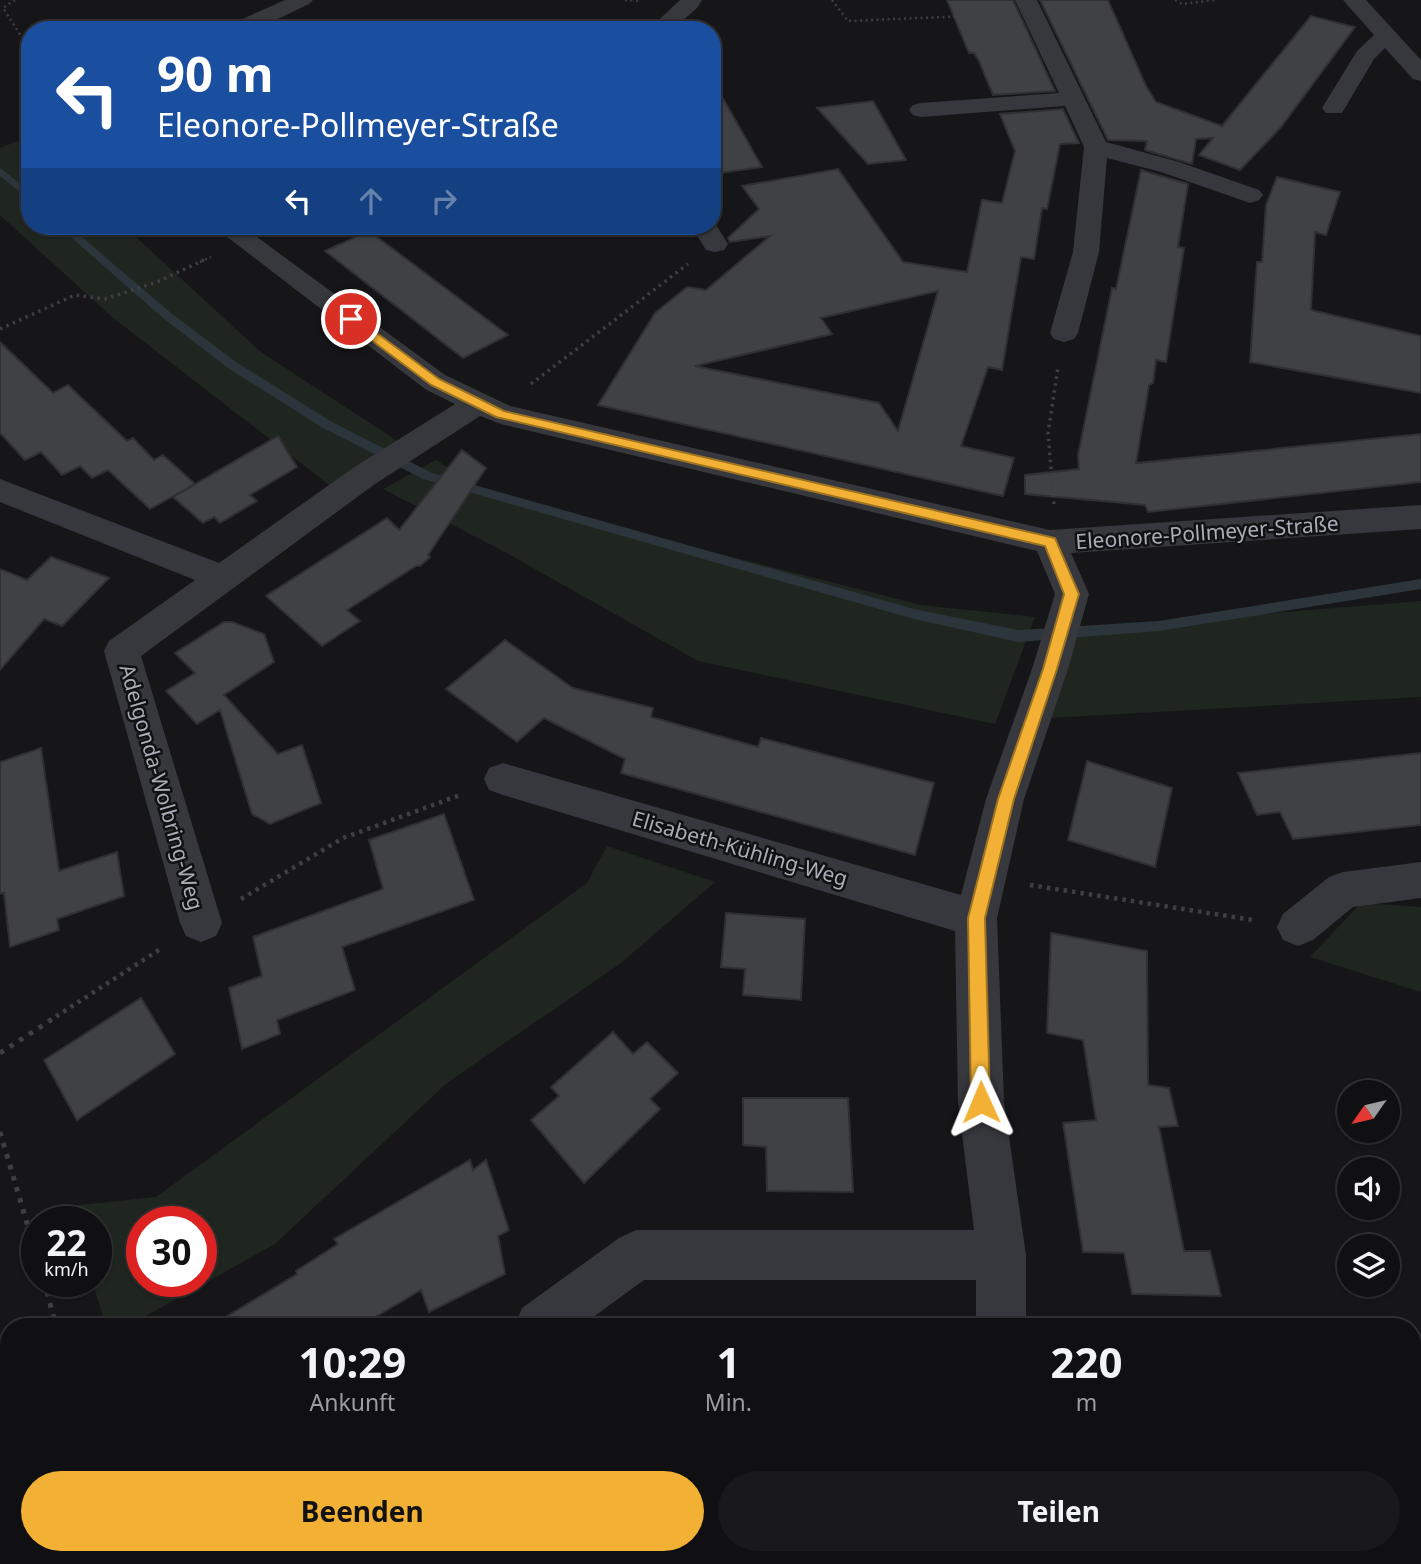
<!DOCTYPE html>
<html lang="de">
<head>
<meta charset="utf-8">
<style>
  body { margin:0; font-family:"Noto Sans",sans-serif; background:#19191b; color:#f1f3f6; height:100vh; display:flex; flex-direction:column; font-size:26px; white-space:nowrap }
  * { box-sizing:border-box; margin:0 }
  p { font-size:23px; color:#9c9d9f }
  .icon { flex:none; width:38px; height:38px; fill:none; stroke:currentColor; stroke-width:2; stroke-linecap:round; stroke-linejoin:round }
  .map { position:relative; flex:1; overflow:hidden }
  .sheet { position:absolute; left:0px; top:1318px; width:1421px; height:247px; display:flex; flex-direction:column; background:#101012; border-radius:28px 28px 0 0; box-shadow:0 2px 5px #0004,0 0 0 2px #303032 }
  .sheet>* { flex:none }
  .banner { position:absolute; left:21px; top:21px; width:700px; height:214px; border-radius:28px; box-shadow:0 2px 5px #0004,0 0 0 2px #303032; background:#1a4fa0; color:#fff; overflow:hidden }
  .needle { width:46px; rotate:236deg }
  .controls { position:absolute; left:1337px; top:1080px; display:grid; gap:14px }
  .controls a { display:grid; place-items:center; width:63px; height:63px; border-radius:50%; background:#101012; box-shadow:0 2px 5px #0004,0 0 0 2px #303032; font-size:35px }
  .speed { position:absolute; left:21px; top:1206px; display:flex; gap:14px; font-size:35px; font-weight:700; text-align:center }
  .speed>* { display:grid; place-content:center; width:91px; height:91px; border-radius:50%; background:#101012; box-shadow:0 2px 5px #0004,0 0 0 2px #303032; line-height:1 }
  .speed small { font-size:18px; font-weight:400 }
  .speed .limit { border:10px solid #d22; background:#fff; color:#111 }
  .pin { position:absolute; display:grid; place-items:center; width:60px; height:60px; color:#fff; margin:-30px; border:4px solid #fff; border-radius:50%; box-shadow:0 2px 7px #0007 }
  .me { position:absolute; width:77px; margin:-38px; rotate:359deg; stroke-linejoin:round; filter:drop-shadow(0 0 5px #0008) }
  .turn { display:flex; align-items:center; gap:24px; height:147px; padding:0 21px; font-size:32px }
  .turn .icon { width:91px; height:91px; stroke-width:2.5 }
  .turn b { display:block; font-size:49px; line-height:60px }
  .lanes { display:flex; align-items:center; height:66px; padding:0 21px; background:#0003; justify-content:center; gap:35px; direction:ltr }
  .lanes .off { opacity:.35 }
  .eta { display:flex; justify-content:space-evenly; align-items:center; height:119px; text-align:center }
  .eta b { font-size:42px; font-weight:700; line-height:49px }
  .action { display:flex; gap:14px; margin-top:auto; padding:14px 21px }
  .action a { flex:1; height:80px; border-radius:42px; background:#f2b134; color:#111; font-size:28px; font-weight:700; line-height:80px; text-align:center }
  .action a+a { background:#19191b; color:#f1f3f6 }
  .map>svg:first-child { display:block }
  .green { fill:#1e261f; fill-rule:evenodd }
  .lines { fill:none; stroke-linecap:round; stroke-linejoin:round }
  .stream { fill:#2c353c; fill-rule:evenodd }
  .building { fill:#404145; stroke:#303034; stroke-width:2; fill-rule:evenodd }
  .path-far3 { stroke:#3d3f44; stroke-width:2.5; stroke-dasharray:2 3.5; stroke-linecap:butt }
  .path-far2 { stroke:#3d3f44; stroke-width:3.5; stroke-dasharray:2.5 4.5; stroke-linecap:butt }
  .path-far1 { stroke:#3d3f44; stroke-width:4.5; stroke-dasharray:3.5 5; stroke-linecap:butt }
  .path { stroke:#3d3f44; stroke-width:5; stroke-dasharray:4.5 7; stroke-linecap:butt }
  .street { fill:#37383d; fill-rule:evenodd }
  .route { fill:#f2b134; stroke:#9d7322; stroke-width:2 }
  .labels { text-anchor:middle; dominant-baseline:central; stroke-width:5; stroke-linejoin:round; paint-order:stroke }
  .street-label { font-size:21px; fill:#a8adb8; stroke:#111113 }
</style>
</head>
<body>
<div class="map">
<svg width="1421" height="1564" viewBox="0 0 1421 1564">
  <rect width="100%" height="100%" fill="#161618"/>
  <path class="green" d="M28 137 30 226H124L261 352 405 446 333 488 112 317 0 215V148Z
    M436 460 493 496 921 605 1035 617 995 724 698 661 505 552 383 489Z
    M1421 601V697L1049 718 1078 629Z
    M607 846 715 882 621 963 447 1083 275 1244 128 1326H106L92 1281H96V1222L74 1221 69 1206 156 1197 587 883ZM142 1222H201V1281H142Z
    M1361 903 1421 907V992L1310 957Z
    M0 1407 9 1435V1556H44L46 1564H0Z"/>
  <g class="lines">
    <path class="stream" d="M0 168 30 191V200L0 176Z
      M58 226H69L171 313 236 362 332 422 432 473 914 609 1018 630 1159 621 1421 579V589L1159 631 1018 642 914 619 423 479 323 428 228 368 163 318Z"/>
  </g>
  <path class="building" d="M947 0H1013L1055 91 993 95 979 61 974 53H969Z
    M1040 0H1108L1146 86 1156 102 1222 126 1311 16 1355 27 1281 127 1240 170 1199 155 1213 138 1196 139 1192 164 1145 150 1147 141 1108 140Z
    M712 79 762 167 712 174Z
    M873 101 906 160 868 164 817 108Z
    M1063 109 1079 143 1060 144 1047 209 1042 208 1034 259 1021 257 1002 370 988 367 961 446 1014 458 1003 496 598 405 655 313 687 287 706 290 770 236 730 242 728 238 759 209 742 186 838 169 903 262 967 272 982 200 1002 203 1015 151 1000 114ZM938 291 898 431 879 403 695 366 832 334 821 318Z
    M1141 170 1188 184 1178 247 1184 248 1166 362 1156 360 1153 383 1149 385 1136 463 1421 434V482L1148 512 1145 505 1025 494V475L1079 469 1078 455 1112 288 1116 289Z
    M1277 177 1340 192 1326 235 1315 232 1311 310 1421 336V393L1250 362 1257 262H1262L1266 205Z
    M369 231 508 335 463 358 325 251Z
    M0 342 53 393 68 385 127 441 133 438 154 460 163 455 195 484 150 509 108 470 92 478 80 466 62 475 41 452 25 460 0 433Z
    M278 436 297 467 250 495 257 501 220 523 214 517 203 523 173 497Z
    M462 450 486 468 428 555 430 557 420 566H416L347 610 360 621 322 646 266 596 387 518 399 530Z
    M51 557 109 578 62 626 44 619 0 670V569L27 580Z
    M224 622H232L264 634 274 662 224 695 278 754 302 745 321 803 270 824 252 814 220 710 197 724 166 691 195 673 175 653Z
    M505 640 573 688 653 708 651 717 758 747 761 738 934 783 915 855 621 773 625 759 544 718 517 742 446 689Z
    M41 748 59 871 117 852 124 896 57 919 59 930 10 947 4 893 0 894V762Z
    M1421 753V825L1293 839 1280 812 1257 815 1238 773Z
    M1087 761 1172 788 1155 867 1068 840Z
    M444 814 474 900 342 947 355 990 277 1020 280 1034 242 1049 229 988 262 976 253 937 383 889 369 840Z
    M726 913 805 919 801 1000 743 995 745 969 721 967Z
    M1051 933 1147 951 1148 1085 1169 1088 1178 1126 1159 1127 1184 1251H1210L1221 1296 1132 1294 1124 1253 1083 1252 1063 1123 1096 1120 1083 1040 1047 1033Z
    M141 998 175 1054 77 1120 44 1060Z
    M613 1032 633 1054 647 1042 678 1073 650 1099 660 1109 584 1183 531 1120 559 1096 551 1087Z
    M743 1098H848L853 1192 767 1191 766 1147 743 1145Z
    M470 1160 473 1170 486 1160 509 1230 498 1236 505 1274 429 1312 421 1290 360 1326H211L297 1274 296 1271 338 1244 334 1239Z"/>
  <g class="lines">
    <path class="path-far3" d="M15 0 3 8 30 50
      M625 0 640 1
      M832 0 848 21 992 15
      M1175 0 1182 4 1215 0
      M200 262 211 257"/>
    <path class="path-far2" d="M0 329 75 295 105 299 157 282 204 260
      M531 384 688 264
      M1054 504 1048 433 1058 367"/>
    <path class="path-far1" d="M1030 885 1253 920
      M241 899 343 838 463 794
      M49 1021 162 948"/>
    <path class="path" d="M0 1053 51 1020
      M0 1132 37 1257
      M44 1281 56 1326
      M118 1556 121 1564"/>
    <path class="street" d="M285 0H313L309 4 255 30H226L229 25Z
      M680 0H702L697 8 672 30H648Z
      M1015 0H1037L1106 142 1179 162 1259 190 1263 195 1259 200 1250 203 1161 172 1107 158 1099 252 1078 333 1074 339 1064 342 1054 339 1050 333 1073 252 1084 147 1065 106 921 117 913 115 909 110 913 105 921 103 1059 93Z
      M1343 0H1366L1421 60V81L1413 79 1385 48 1374 59 1342 113H1326L1322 108 1357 51 1374 35Z
      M713 220 728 244 724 250 715 252 706 250 691 226H712Z
      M213 226H242L445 375 510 406 1050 530 1421 505V529L1071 553 1089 594 1068 669 1024 799 997 918 1004 1102 1026 1255V1326H976V1280H644L581 1326H515L522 1308 619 1238 636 1230H974L958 1102 955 931 503 795 489 790 484 779 489 768 503 763 961 895 986 799 1032 669 1055 594 1037 551 501 424 480 416 375 484 141 656 222 923 216 936 201 942 186 936 180 923 104 651 109 641 195 580 0 502V479L219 563 353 468 455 404 425 389Z
      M1421 862V898L1353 907 1313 940 1298 946 1283 940 1277 927 1283 914 1329 877 1343 872Z
      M975 1556H1031V1564H975Z"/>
  </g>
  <path class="route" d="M347 317H355L439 379 504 411 1055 538 1079 594 1057 669 1014 799 985 918 990 1102 988 1109 981 1112 974 1109 971 1102 968 918 998 799 1043 669 1064 594 1045 546 496 417 431 385 347 322Z"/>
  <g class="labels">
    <g class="street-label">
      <text transform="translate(1207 532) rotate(-4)">Eleonore-Pollmeyer-Straße</text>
      <text transform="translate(162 787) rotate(74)">Adelgonda-Wolbring-Weg</text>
      <text transform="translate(740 848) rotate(16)">Elisabeth-Kühling-Weg</text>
    </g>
  </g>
</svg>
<div class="controls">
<a><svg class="needle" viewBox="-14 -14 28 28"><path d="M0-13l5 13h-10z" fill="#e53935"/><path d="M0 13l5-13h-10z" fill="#9c9d9f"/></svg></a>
<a><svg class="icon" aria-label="sound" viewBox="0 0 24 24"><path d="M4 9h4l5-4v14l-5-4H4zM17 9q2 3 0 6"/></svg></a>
<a><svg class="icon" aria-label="layers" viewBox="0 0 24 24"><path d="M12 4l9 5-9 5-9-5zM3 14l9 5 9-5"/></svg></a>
</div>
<div class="speed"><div>22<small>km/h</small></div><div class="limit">30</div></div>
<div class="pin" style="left:351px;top:319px;background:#d93025"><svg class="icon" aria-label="arrive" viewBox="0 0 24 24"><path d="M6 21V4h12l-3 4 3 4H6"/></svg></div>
<svg class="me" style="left:981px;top:1102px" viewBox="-20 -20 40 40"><path d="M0-17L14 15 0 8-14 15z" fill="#f2b134" stroke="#fff" stroke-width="4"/></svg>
<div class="banner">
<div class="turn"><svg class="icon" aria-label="left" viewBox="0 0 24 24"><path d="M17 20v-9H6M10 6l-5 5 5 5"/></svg><div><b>90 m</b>Eleonore-Pollmeyer-Straße</div></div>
<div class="lanes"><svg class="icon" aria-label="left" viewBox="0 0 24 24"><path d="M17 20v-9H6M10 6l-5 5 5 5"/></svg><svg class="icon off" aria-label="ahead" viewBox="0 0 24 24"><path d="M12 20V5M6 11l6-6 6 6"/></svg><svg class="icon off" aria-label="right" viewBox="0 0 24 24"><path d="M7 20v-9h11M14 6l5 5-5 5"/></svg></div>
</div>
<section class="sheet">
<div class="eta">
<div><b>10:29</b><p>Ankunft</p></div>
<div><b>1</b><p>Min.</p></div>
<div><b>220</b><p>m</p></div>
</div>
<div class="action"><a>Beenden</a><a>Teilen</a></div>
</section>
</div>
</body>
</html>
